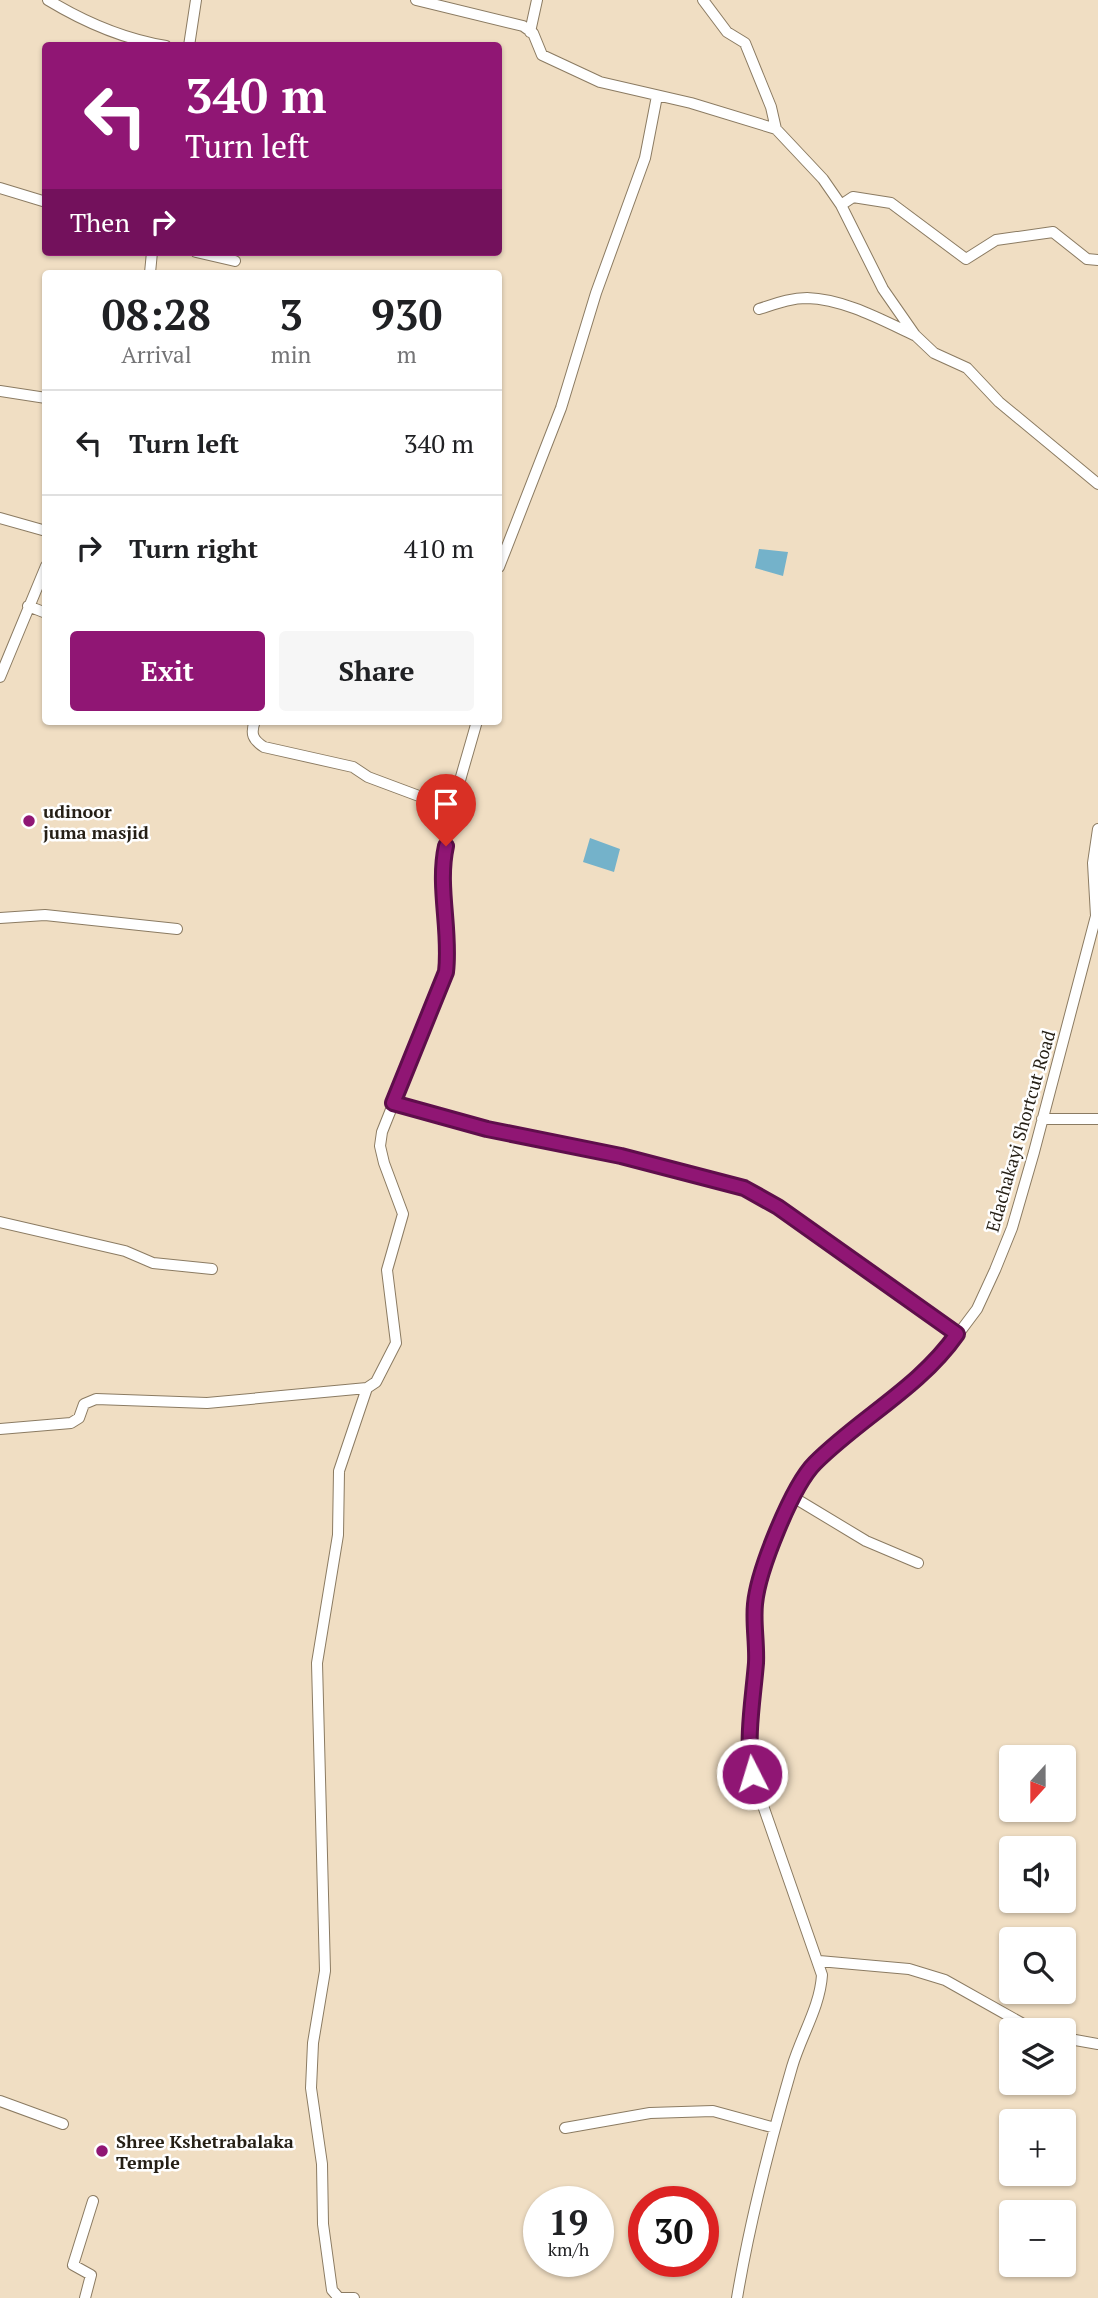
<!DOCTYPE html>
<html lang="en">
<head>
<meta charset="utf-8">
<style>
  body { margin:0; font-family:"PT Serif",serif; background:#f6f6f6; color:#202124; height:100vh; display:flex; flex-direction:column; font-size:26px; white-space:nowrap }
  * { box-sizing:border-box; margin:0 }
  p { font-size:23px; color:#757577 }
  .icon { flex:none; width:38px; height:38px; fill:none; stroke:currentColor; stroke-width:2; stroke-linecap:round; stroke-linejoin:round }
  .map { position:relative; flex:1; overflow:hidden }
  .drawer { position:absolute; left:42px; top:270px; width:460px; height:455px; display:flex; flex-direction:column; background:#fff; border-radius:7px; box-shadow:0 2px 5px #0004 }
  .drawer>* { flex:none }
  .hud { position:absolute; left:42px; top:42px; width:460px; height:214px; border-radius:7px; box-shadow:0 2px 5px #0004; background:#901674; color:#fff; overflow:hidden }
  .needle { width:46px; rotate:201deg }
  .buttons { position:absolute; left:999px; top:1745px; display:grid; gap:14px }
  .buttons a { display:grid; place-items:center; width:77px; height:77px; border-radius:7px; background:#fff; box-shadow:0 2px 5px #0004; font-size:35px }
  .speed { position:absolute; left:523px; top:2186px; display:flex; gap:14px; font-size:35px; font-weight:700; text-align:center }
  .speed>* { display:grid; place-content:center; width:91px; height:91px; border-radius:50%; background:#fff; box-shadow:0 2px 5px #0004; line-height:1 }
  .speed small { font-size:18px; font-weight:400 }
  .speed .limit { border:10px solid #d22; background:#fff; color:#111 }
  .pin { position:absolute; display:grid; place-items:center; width:60px; height:60px; color:#fff; margin:-72px -30px; border-radius:50% 50% 50% 0; rotate:-45deg; box-shadow:0 0 7px #0007 }
  .pin .icon { rotate:45deg }
  .me { position:absolute; width:77px; margin:-38px; rotate:355deg; stroke-linejoin:round; filter:drop-shadow(0 0 5px #0008) }
  .turn { display:flex; align-items:center; gap:24px; height:147px; padding:0 28px; font-size:32px }
  .turn .icon { width:91px; height:91px; stroke-width:2.5 }
  .turn b { display:block; font-size:49px; line-height:60px }
  .then { display:flex; align-items:center; height:66px; padding:0 28px; background:#0003; gap:14px; font-size:26px }
  .eta { display:flex; justify-content:space-evenly; align-items:center; height:119px; text-align:center }
  .eta b { font-size:42px; font-weight:700; line-height:49px }
  .button { display:flex; gap:14px; margin-top:auto; padding:14px 28px }
  .button a { flex:1; height:80px; border-radius:7px; background:#901674; color:#fff; font-size:28px; font-weight:700; line-height:80px; text-align:center }
  .button a+a { background:#f6f6f6; color:#202124 }
  ul { padding:0; list-style:none }
  li { display:flex; align-items:center; gap:21px; height:105px; padding:0 28px; border-top:2px solid #e0e0e0 }
  li div { flex:1 }
  li b { display:block; font-size:26px }
  li em { font-style:normal }
  .map>svg:first-child { display:block }
  .water { fill:#74b2ca }
  .lines { fill:none; stroke-linecap:round; stroke-linejoin:round }
  .street-casing { stroke:#8b7b62; stroke-width:12 }
  .street { stroke:#fff; stroke-width:10 }
  .route-casing { stroke:#5e0e4b; stroke-width:18 }
  .route { stroke:#901674; stroke-width:12 }
  .poi-dot { fill:#901674; stroke:#fff; stroke-width:2.5 }
  .labels { text-anchor:middle; dominant-baseline:central; stroke-width:5; stroke-linejoin:round; paint-order:stroke }
  .poi-label { font-size:18px; font-weight:bold; fill:#251f15; stroke:#fff; text-anchor:start }
  .street-label { font-size:18px; fill:#251f15; stroke:#fff }
</style>
</head>
<body>
<div class="map">
<svg width="1098" height="2298" viewBox="0 0 1098 2298">
  <rect width="100%" height="100%" fill="#f0dec3"/>
  <path class="water" d="M759 549 788 552 783 576 755 568Z
    M590 838 620 849 614 872 583 862Z"/>
  <g class="lines">
    <g class="street-casing">
      <path id="street" d="M48 0C86 23 123 39 166 46
        M416 0 523 26 533 33 542 55 600 82 691 103 776 129 823 179 841 205 883 289 915 335 934 353 967 368 999 402 1098 484
        M703 0 727 32 745 43 771 107 776 129
        M530 32 537 0
        M189 46 196 0
        M0 188 46 202
        M841 205 853 197 891 203 966 259 996 240 1053 232 1087 259 1098 260
        M196 252 235 261
        M150 273 152 252
        M759 309C775 304 790 298 807 298 844 299 882 320 914 335
        M0 391 46 398
        M0 518 46 531
        M499 567 561 408 596 293 645 158 657 96
        M28 606 46 613
        M0 677 46 566
        M255 721C250 734 253 740 264 747L353 767 368 777 451 808
        M0 918 45 915 177 929
        M393 1103 487 1130 564 1143 744 1188 778 1207 957 1334
        M1042 1119H1098
        M0 1222 125 1251 153 1263 212 1269
        M0 1429 71 1423 79 1418 84 1404 96 1399 207 1403 367 1388
        M793 1497 866 1541 918 1563
        M819 1961 909 1969 945 1980 1034 2030
        M1064 2038 1098 2044
        M0 2101 63 2124
        M565 2128 650 2113 713 2111 775 2128
        M85 2298 91 2275 73 2265 93 2201
        M354 2298H339L332 2290 323 2224 322 2164 311 2088 313 2043 325 1971 317 1663 338 1535 339 1471 367 1388 376 1382 396 1343 387 1270 403 1214 384 1163 380 1146 382 1132 446 972C450 936 438 899 442 863 448 815 464 768 477 721
        M737 2298C750 2220 770 2143 792 2067 801 2036 820 2007 822 1975L752 1774 748 1751 756 1659 755 1605 760 1575 799 1486 814 1464 915 1383 944 1353 977 1309 995 1270 1012 1228 1034 1152 1096 916 1093 863 1098 829"/>
    </g>
    <use href="#street" class="street"/>
  </g>
  <g class="lines">
    <g class="route-casing">
      <path id="route" d="M446 846C437 887 451 930 446 972L393 1103 487 1129 621 1156 744 1188 778 1207 957 1334C919 1388 861 1417 815 1463 792 1486 758 1571 755 1604 753 1623 757 1643 756 1663 753 1700 746 1737 752 1774"/>
    </g>
    <use href="#route" class="route"/>
  </g>
  <g class="poi-dot">
    <circle cx="29" cy="821" r="7"/>
    <circle cx="102" cy="2151" r="7"/>
  </g>
  <g class="labels">
    <g class="poi-label">
      <text x="43" y="811">udinoor<tspan x="43" dy="21">juma masjid</tspan></text>
      <text x="116" y="2141">Shree Kshetrabalaka<tspan x="116" dy="21">Temple</tspan></text>
    </g>
    <g class="street-label">
      <text transform="translate(1020 1131) rotate(-74)">Edachakayi Shortcut Road</text>
    </g>
  </g>
</svg>
<div class="buttons">
<a><svg class="needle" viewBox="-14 -14 28 28"><path d="M0-13l5 13h-10z" fill="#e53935"/><path d="M0 13l5-13h-10z" fill="#757577"/></svg></a>
<a><svg class="icon" aria-label="sound" viewBox="0 0 24 24"><path d="M4 9h4l5-4v14l-5-4H4zM17 9q2 3 0 6"/></svg></a>
<a><svg class="icon" aria-label="search" viewBox="0 0 24 24"><circle cx="10" cy="10" r="6"/><path d="M15 15l6 6"/></svg></a>
<a><svg class="icon" aria-label="layers" viewBox="0 0 24 24"><path d="M12 4l9 5-9 5-9-5zM3 14l9 5 9-5"/></svg></a>
<a>+</a>
<a>−</a>
</div>
<div class="speed"><div>19<small>km/h</small></div><div class="limit">30</div></div>
<div class="pin" style="left:446px;top:846px;background:#d93025"><svg class="icon" aria-label="arrive" viewBox="0 0 24 24"><path d="M6 21V4h12l-3 4 3 4H6"/></svg></div>
<svg class="me" style="left:752px;top:1774px" viewBox="-20 -20 40 40"><circle r="17" fill="#901674" stroke="#fff" stroke-width="3"/><path d="M0-11L8 9 0 5-8 9z" fill="#fff"/></svg>
<div class="hud">
<div class="turn"><svg class="icon" aria-label="left" viewBox="0 0 24 24"><path d="M17 20v-9H6M10 6l-5 5 5 5"/></svg><div><b>340 m</b>Turn left</div></div>
<div class="then">Then<svg class="icon" aria-label="right" viewBox="0 0 24 24"><path d="M7 20v-9h11M14 6l5 5-5 5"/></svg></div>
</div>
<section class="drawer">
<div class="eta">
<div><b>08:28</b><p>Arrival</p></div>
<div><b>3</b><p>min</p></div>
<div><b>930</b><p>m</p></div>
</div>
<ul>
<li><svg class="icon" aria-label="left" viewBox="0 0 24 24"><path d="M17 20v-9H6M10 6l-5 5 5 5"/></svg><div><b>Turn left</b></div><em>340 m</em></li>
<li><svg class="icon" aria-label="right" viewBox="0 0 24 24"><path d="M7 20v-9h11M14 6l5 5-5 5"/></svg><div><b>Turn right</b></div><em>410 m</em></li>
</ul>
<div class="button"><a>Exit</a><a>Share</a></div>
</section>
</div>
</body>
</html>
